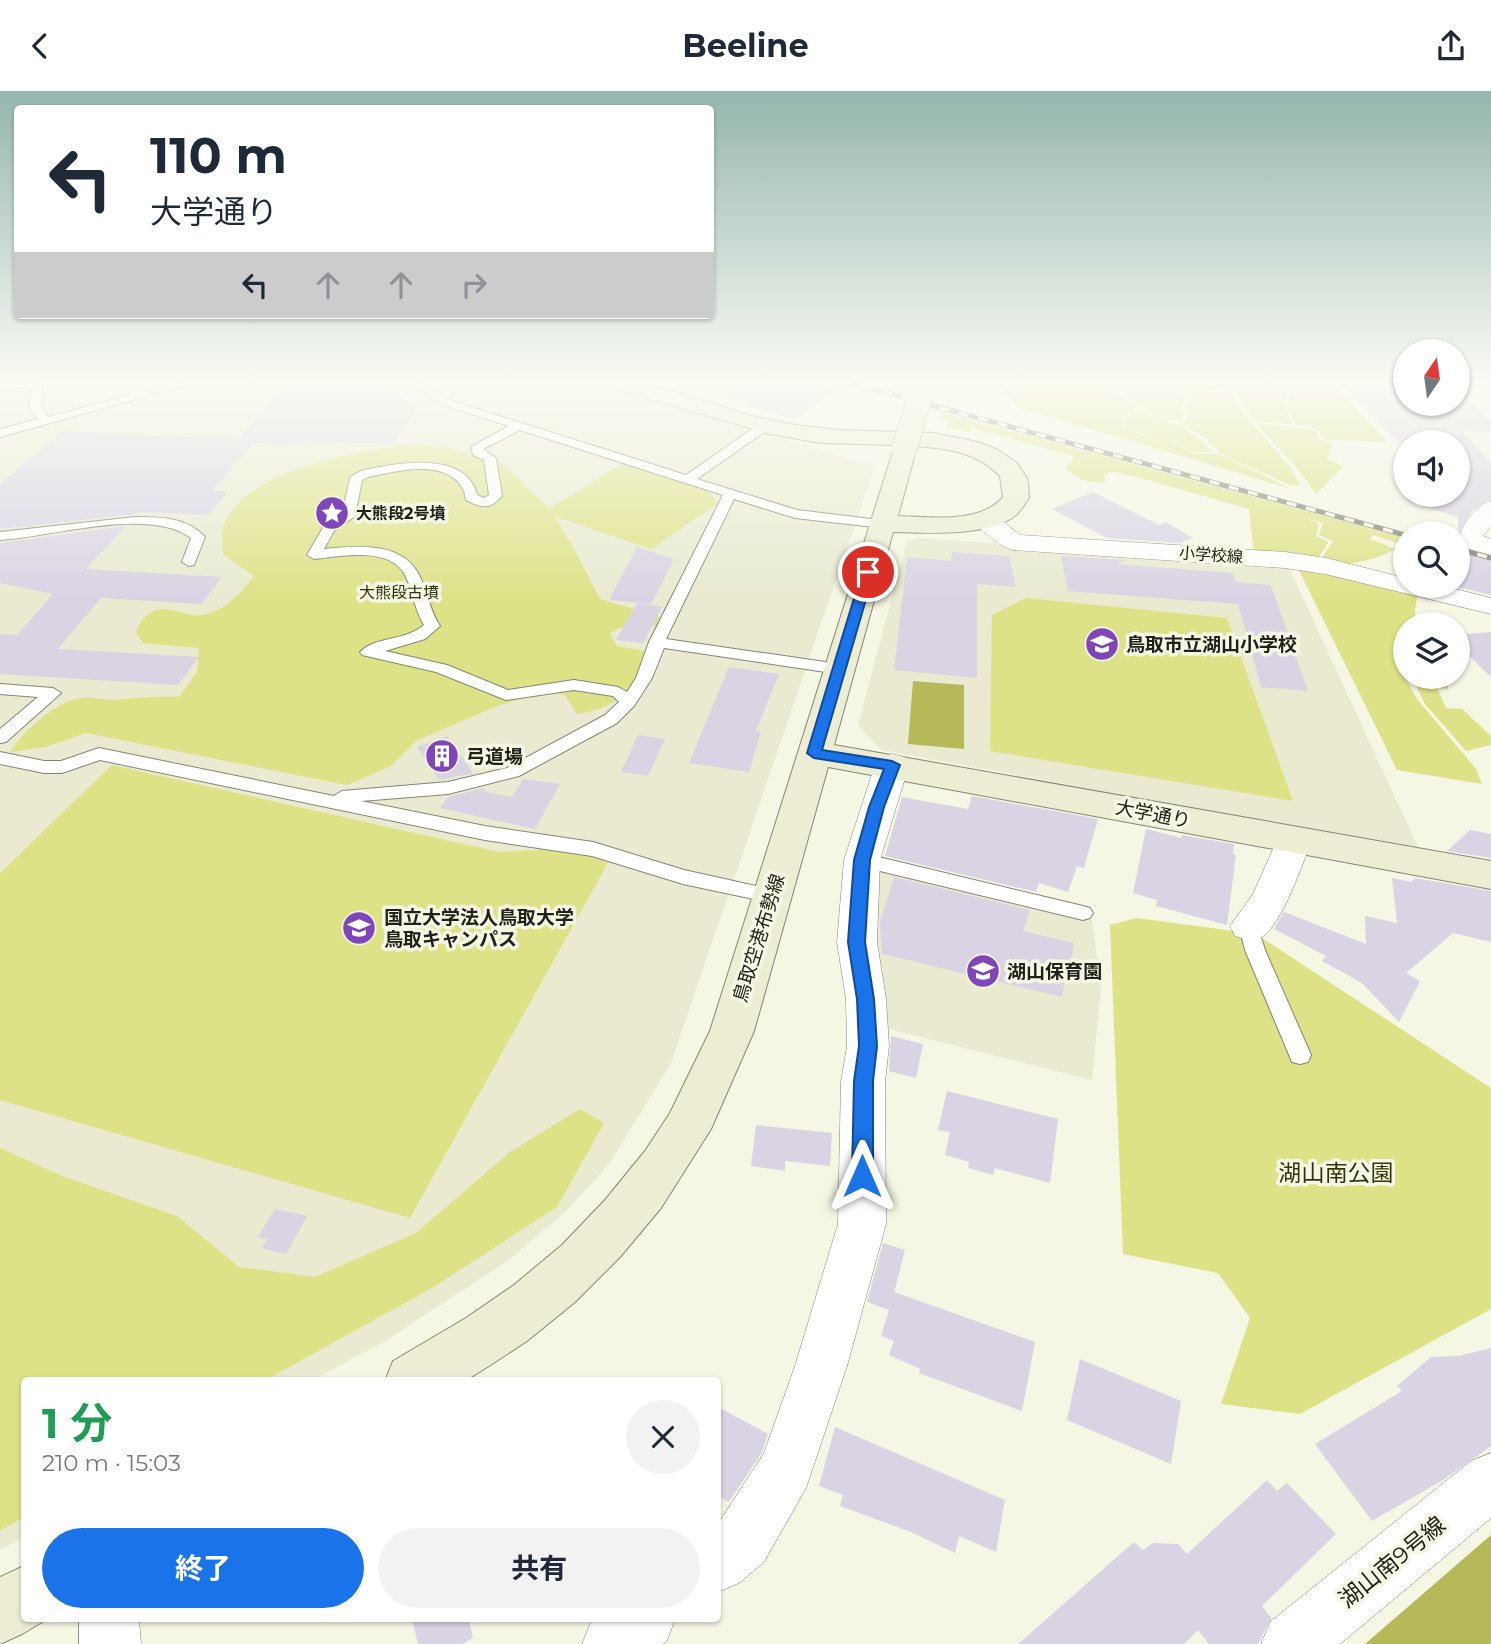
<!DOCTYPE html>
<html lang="ja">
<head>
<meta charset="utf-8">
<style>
  body { margin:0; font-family:Montserrat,"Noto Sans JP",sans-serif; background:#f2f2f3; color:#1f2937; height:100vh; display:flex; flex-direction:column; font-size:26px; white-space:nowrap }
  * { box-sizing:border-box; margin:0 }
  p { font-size:23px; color:#747a83 }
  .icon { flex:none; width:38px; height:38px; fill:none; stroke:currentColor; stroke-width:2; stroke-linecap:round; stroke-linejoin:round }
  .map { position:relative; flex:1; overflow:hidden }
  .side { position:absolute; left:21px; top:1286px; width:700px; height:245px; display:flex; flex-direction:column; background:#fff; border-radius:7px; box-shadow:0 2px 5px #0004 }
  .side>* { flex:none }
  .banner { position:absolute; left:14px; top:14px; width:700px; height:214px; border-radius:7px; box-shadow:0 2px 5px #0004; background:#fff; color:#1f2937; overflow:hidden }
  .needle { width:46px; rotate:13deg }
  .buttons { position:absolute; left:1393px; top:248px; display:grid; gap:14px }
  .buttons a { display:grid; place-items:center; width:77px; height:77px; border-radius:50%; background:#fff; box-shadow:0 2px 5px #0004; font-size:35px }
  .pin { position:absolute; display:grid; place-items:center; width:60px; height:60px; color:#fff; margin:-30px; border:4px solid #fff; border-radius:50%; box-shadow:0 2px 7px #0007 }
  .me { position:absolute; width:77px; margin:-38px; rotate:0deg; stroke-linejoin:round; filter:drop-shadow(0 0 5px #0008) }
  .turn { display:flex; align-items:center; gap:24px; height:147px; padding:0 21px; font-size:32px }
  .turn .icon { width:91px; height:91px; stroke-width:2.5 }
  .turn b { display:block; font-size:49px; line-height:60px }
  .lanes { display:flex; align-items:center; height:66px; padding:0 21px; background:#0003; justify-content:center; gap:35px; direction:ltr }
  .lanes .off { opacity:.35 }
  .round { display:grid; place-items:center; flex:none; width:74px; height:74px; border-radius:37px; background:#f2f2f3 }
  .headline { display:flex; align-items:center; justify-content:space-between; height:119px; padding:0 21px }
  h1 { font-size:42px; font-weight:700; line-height:52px; color:#1e9e55 }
  .cta { display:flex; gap:14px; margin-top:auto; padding:14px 21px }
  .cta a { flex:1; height:80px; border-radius:42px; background:#1a73e8; color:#fff; font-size:28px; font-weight:700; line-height:80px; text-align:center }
  .cta a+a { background:#f2f2f3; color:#1f2937 }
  header { display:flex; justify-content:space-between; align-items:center; height:91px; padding:0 21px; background:#fff; font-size:32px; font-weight:700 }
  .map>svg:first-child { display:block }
  .built { fill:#e9ead0 }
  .green { fill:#dee287 }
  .water { fill:#b6b958 }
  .building { fill:#dad3e4 }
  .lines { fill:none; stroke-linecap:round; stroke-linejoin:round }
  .lane-casing { stroke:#848575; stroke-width:2 }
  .street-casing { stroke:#848575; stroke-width:1 }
  .secondary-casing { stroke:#848575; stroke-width:2 }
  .lane { fill:#fff; fill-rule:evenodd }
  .street { fill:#fff; fill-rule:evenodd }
  .secondary { fill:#ecedd3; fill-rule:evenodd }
  .rail-casing { stroke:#838377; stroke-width:5 }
  .rail { stroke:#f5f6e4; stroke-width:3.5; stroke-dasharray:10; stroke-linecap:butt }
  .secondary-bridge-casing { stroke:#848575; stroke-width:26; stroke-linecap:butt }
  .secondary-bridge { stroke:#ecedd3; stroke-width:25 }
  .route { fill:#1a73e8; stroke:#114b97; stroke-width:2 }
  .labels { text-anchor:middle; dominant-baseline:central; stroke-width:7; stroke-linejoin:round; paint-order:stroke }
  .far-poi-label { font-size:16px; font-weight:bold; fill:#21211a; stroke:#f5f6e4; text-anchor:start }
  .far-street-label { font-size:16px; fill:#21211a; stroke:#f5f6e4 }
  .far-park-label { font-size:16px; fill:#333309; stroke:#f5f6e4 }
  .poi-label { font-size:19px; font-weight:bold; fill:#21211a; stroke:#f5f6e4; text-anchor:start }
  .street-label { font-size:19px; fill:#21211a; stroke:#f5f6e4 }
  .near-park-label { font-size:23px; fill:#333309; stroke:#f5f6e4 }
  .near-street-label { font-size:23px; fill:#21211a; stroke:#f5f6e4 }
</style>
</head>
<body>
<header><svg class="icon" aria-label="back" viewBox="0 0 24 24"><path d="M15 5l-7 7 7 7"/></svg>Beeline<svg class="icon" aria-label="share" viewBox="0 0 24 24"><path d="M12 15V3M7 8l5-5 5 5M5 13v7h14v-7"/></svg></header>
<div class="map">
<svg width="1491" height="1553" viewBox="0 0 1491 1553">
  <rect width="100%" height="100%" fill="#f5f6e4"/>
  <path class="built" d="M0 290H588L875 375 671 972 608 1075 562 1124 506 1171 385 1250 311 1290H24V1446L0 1459Z
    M916 447 1287 472 1419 758 881 659 858 634 907 450Z
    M868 776 1092 829 1101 896 1092 989 874 934Z"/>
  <path class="green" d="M995 290 1008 291 1013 301 1010 290 1124 292 1120 303 1098 301 1121 306 1135 315 1134 320 1121 328 1124 336 1161 353 1124 334 1123 327 1139 321C1165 329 1195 338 1211 361H1192L1178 352H1169L1180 354 1191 362 1219 363 1292 398 1017 316Z
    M1127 290H1238L1244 294 1185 303 1153 301 1123 303Z
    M1289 290 1285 312 1291 333 1256 330 1248 322 1236 298Z
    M1293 290H1330L1387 351 1327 349 1316 337 1294 333 1287 312Z
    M1232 300 1249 329 1291 377 1300 395 1290 394 1223 364 1203 345 1178 333 1188 328 1186 316 1192 304Z
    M1156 303 1188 306 1182 317 1183 328C1157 333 1143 316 1123 305Z
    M941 321 1405 447V455L1373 444 1370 448 1395 458C1373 471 1344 476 1319 471L1333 450 1319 444 1323 432 1301 426 1319 432 1316 445 1329 451 1315 471 1254 464 1249 418 1130 384 1112 381 1104 384 1106 391C1087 392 1078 389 1065 376L1072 371 1074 365 972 337 969 341 946 337 948 330 941 328Z
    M1256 333 1316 339 1319 349 1333 352 1327 368 1344 375 1316 403 1293 372Z
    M407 353 449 357 503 372 549 418 622 373 710 401 717 413 651 458 554 425 572 454 600 508 660 526 657 535 618 537 610 543 617 555 645 560C638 600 616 617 577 623L564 603 546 601 497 615 416 650 391 675 347 694 86 642 46 656 10 661C23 641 56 609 82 607 92 606 103 609 114 609 136 607 157 605 179 606L197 581 199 557 143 552 136 541C155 498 179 531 208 523 228 517 242 501 254 485L223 463C223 454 221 438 225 431 253 376 352 363 407 353Z
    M1297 475 1418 501 1415 519 1416 534H1405V586L1417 608 1476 678 1482 693 1397 679Z
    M1026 507 1227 527 1293 710 990 660 992 524Z
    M1412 586H1448V598L1437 597 1446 617 1462 618 1491 645V654L1466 660 1425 613Z
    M112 674 499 761 560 758 609 770 410 1127 0 1009V782Z
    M1137 827 1256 843 1491 997V1218L1300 1323 1221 1313 1250 1227 1218 1182 1123 1163 1110 834Z
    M580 1018 604 1032 557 1116 432 1197 264 1290H24V1426L0 1440V1057L62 1085 177 1125 239 1176 315 1186 416 1142 510 1061Z"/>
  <path class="water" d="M913 590 964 594V658L908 653Z
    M1491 1444V1553H1365Z"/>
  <path class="building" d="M288 290H377L418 316 393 353 303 350 301 354 253 352 212 400H228L208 424 140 421 137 423 0 438V394L62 340 239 348Z
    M704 290H794L834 301 795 328 747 315 752 312 703 298Z
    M1339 290H1405V313H1474L1491 330V341L1462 340 1491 372V408L1472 420 1458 443V426L1407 410 1408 404H1458V351H1397Z
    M1093 401 1159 434 1166 431 1193 447 1180 452 1107 447 1052 418Z
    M126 435 86 478 222 486 201 513 101 507 58 558 199 566 178 594 0 583V543L17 544 53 503 0 492V452Z
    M637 456 674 468 651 513 609 509Z
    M1458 458 1491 466V504L1458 496Z
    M952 461 1009 465 1016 496 977 493V587L894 579 907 466 951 470Z
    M1061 465 1127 469 1116 473 1233 482 1236 491 1271 494 1308 600 1261 596 1238 513 1068 500Z
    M637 512 662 516 643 552 616 549Z
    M1491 541V586L1458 554V544Z
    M729 576 779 583 756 640 761 641 749 681 689 672Z
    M638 644 665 648 648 685 621 681Z
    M447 645 473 682 439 689 417 656Z
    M523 688 560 693 535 738 440 717 448 706 483 697 486 701 512 706Z
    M972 705 1098 728 1084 777 1077 775 1068 801 1039 792 1036 801 885 765 902 706 968 718Z
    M1146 738 1182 747V744L1234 753 1233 763 1236 764 1227 834 1156 815 1157 809 1133 802Z
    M1470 739 1491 743V767L1447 760Z
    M894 786 1030 819 1023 840 1074 852 1070 874H1067L1062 906 882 863 880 831Z
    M1392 787 1411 791 1415 787 1491 800V851L1453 842 1406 882 1420 890 1399 931 1362 892 1322 870 1326 865 1274 838 1284 821 1366 853 1365 825 1397 832Z
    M891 945 923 953 916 987 889 980Z
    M947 1000 1058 1028 1050 1092 995 1077 993 1084 968 1077 969 1071 945 1064 950 1041 938 1039Z
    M756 1034 832 1042 830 1075 785 1070V1080L751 1075Z
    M275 1118 307 1125 286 1163 262 1157 267 1148 258 1146Z
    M883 1152 905 1159 893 1206 894 1201 1035 1251 1022 1320 919 1282 920 1278 889 1264 894 1250 881 1245 889 1219 867 1211Z
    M1491 1257V1355L1443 1389 1372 1430 1315 1353 1402 1300 1397 1295 1431 1266 1458 1265Z
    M1080 1268 1181 1310 1171 1373 1067 1329Z
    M718 1316 768 1343 762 1361 729 1411 718 1405Z
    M835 1336 1005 1409 996 1461 959 1445 955 1462 911 1441 840 1415 843 1404 819 1395Z
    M1267 1389 1277 1400 1287 1392 1336 1443 1262 1515 1271 1527 1258 1553H1209L1198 1539 1184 1553H1018L1134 1451 1143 1459 1153 1452 1178 1453 1187 1463Z
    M412 1528H469L473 1547 462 1553H418Z"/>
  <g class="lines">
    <g class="lane-casing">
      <path id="lane" d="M0 290H43L41 315 48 326 181 290H200L0 346V338L38 328 29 315 32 297 0 296Z
        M407 290H421L455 311 686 384 762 331H770V337L697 388 797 419 888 430V436L883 437 795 427 734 408 666 548 839 573 847 578 845 581 839 583 664 557 652 587 634 615 617 632 519 685 448 703 361 710 485 735 593 751 684 779 779 800 782 805 779 810 772 812 683 793 592 765 485 749 100 669 62 682H44L0 673V661L44 670H61L99 657 334 705 342 700 448 691 507 677 605 624 619 611 613 605 574 599 506 609 436 581 362 564 360 561C376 545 406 550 424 534 414 518 413 500 405 484 390 455 340 465 314 468L307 464 324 435 342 423 350 387C358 379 369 378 380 376 410 370 468 364 477 404L484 407 489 404 484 369 473 364 471 356 509 335 447 315ZM520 339 723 404 649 551 636 587 627 601 618 596 574 589 508 599 447 574 385 560 425 548 440 535C429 519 428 500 419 484 402 450 356 455 324 458L334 440 355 425 362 389 368 386C395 381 445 366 463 398 465 401 465 405 466 409 482 417 490 419 502 405L496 367 483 358Z
        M135 426C160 426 187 426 205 446L194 474 189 475 182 471 191 447C149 415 51 446 0 449V441Z
        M0 593 53 597 61 602 6 651 0 652V638L38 606 0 603Z
        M862 762 1083 815 1090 817 1093 822 1090 827 1083 829 855 774 852 769 855 764Z
        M1249 827 1256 830 1265 859 1311 964 1308 971 1300 973 1292 971 1245 859 1239 835 1242 830Z"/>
    </g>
    <g class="street-casing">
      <path id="street" d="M1491 410V435L1483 445 1491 448V464L1458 455C1458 438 1475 414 1491 410Z
        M986 421 995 424 1020 444 1285 461 1326 467 1405 487V495H1444L1491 507V523L1325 483 1285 477 1013 459C999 455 982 441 973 429L977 424Z
        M892 663 904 666 909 674 880 769 877 851 886 908 889 955 885 991 886 1133 847 1275 806 1397 764 1471 739 1492 718 1501V1433L764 1362 795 1275 838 1133 841 991 847 955 846 908 837 851 844 769 875 674 880 666Z
        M1294 736 1307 740 1312 749C1302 773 1283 832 1262 846 1253 851 1244 848 1235 845L1230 835 1253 803 1281 740Z
        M1491 1362V1427L1340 1553H1261L1270 1531 1471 1370Z
        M79 1528H139L141 1553H79Z
        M596 1528H675L667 1550 662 1553H582L591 1531Z"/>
    </g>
    <g class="secondary-casing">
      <path id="secondary" d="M603 290H639L752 325 796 334 839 339 934 342 978 351 998 359 1017 372 1028 389 1029 407C1025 412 1021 420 1016 424 990 446 925 442 893 441L834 654 1491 770V798L828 676 754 940 711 1038 661 1117 620 1166 575 1211 527 1250 492 1273 465 1290H385L393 1270 466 1227 514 1194 562 1154 605 1109 645 1060 670 1022 710 940 895 354 821 352 770 343 606 295ZM913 355C945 357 977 361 1000 385L1003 406C981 433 929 426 898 425L916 359Z
        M24 1475V1528H47L22 1543 0 1553V1486Z"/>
    </g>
    <use href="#lane" class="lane"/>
    <use href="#street" class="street"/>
    <use href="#secondary" class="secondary"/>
    <g class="rail-casing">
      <path id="rail" d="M843 290 1405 444
        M1458 458 1491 467"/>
    </g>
    <use href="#rail" class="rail"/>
    <g class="secondary-bridge-casing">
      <path id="secondary-bridge" d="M904 359 923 295"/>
    </g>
    <use href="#secondary-bridge" class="secondary-bridge"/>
  </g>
  <linearGradient id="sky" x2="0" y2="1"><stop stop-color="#94b6ae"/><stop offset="0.57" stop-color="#fafbf3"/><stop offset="1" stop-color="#fafbf3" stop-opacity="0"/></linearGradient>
  <rect width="1491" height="508" fill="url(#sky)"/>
  <path class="route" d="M868 478 874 481 822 659 892 670 900 674 884 716 870 769 865 851 874 908 877 955 873 990V1085L870 1092 862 1095 855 1092 852 1085 854 990 859 955 857 908 848 851 854 769 869 716 884 678 814 667 807 662 862 481Z"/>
  <defs>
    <g id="sight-disc" transform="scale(1.75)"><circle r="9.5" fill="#8145ba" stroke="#f5f6e4"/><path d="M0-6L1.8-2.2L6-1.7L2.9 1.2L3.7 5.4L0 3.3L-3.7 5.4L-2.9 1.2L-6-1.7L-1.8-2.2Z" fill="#fff"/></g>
    <g id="school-disc" transform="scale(1.75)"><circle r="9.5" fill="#8145ba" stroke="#f5f6e4"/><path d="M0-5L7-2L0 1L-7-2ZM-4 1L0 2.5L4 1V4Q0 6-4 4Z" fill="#fff"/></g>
    <g id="building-disc" transform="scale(1.75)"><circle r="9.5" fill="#8145ba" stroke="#f5f6e4"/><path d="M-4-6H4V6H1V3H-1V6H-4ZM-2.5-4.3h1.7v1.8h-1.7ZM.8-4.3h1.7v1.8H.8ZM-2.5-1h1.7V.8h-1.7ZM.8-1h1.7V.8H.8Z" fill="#fff"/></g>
    <g id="university-disc" transform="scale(1.75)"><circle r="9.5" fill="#8145ba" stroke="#f5f6e4"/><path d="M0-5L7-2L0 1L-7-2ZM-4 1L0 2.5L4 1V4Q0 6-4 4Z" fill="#fff"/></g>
  </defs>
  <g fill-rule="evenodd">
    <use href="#sight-disc" x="332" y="422"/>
    <use href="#school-disc" x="1102" y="553"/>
    <use href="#building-disc" x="442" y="665"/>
    <use href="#university-disc" x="359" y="837"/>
    <use href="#school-disc" x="983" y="880"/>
  </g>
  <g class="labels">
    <g class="far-poi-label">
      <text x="356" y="422">大熊段2号墳</text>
    </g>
    <g class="far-street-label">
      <text transform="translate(1211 464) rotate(4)">小学校線</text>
    </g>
    <g class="far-park-label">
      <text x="399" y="501">大熊段古墳</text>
    </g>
    <g class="poi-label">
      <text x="1126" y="553">鳥取市立湖山小学校</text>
      <text x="466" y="665">弓道場</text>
      <text x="384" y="826">国立大学法人鳥取大学<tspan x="384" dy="22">鳥取キャンパス</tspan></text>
      <text x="1007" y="880">湖山保育園</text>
    </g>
    <g class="street-label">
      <text transform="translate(1153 723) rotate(11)">大学通り</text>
      <text transform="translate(759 847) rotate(-73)">鳥取空港布勢線</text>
    </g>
    <g class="near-park-label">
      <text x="1336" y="1082">湖山南公園</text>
    </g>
    <g class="near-street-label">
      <text transform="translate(1392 1471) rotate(-39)">湖山南9号線</text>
    </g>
  </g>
</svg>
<div class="buttons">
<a><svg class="needle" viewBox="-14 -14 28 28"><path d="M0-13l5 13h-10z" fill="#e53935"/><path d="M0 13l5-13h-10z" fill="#747a83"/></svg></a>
<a><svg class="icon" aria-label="sound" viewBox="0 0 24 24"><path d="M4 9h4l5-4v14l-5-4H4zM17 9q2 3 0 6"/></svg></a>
<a><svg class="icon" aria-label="search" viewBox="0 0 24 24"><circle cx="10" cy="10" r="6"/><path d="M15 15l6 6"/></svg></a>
<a><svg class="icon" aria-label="layers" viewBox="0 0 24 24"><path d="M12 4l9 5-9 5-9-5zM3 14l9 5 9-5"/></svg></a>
</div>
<div class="pin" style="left:868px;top:481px;background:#d93025"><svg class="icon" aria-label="arrive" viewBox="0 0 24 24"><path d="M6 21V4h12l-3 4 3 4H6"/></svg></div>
<svg class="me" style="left:862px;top:1085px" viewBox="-20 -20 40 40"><path d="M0-17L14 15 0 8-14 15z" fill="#1a73e8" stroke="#fff" stroke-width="4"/></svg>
<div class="banner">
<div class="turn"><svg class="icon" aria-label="left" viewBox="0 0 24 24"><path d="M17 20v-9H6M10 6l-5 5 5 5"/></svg><div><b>110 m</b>大学通り</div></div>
<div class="lanes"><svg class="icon" aria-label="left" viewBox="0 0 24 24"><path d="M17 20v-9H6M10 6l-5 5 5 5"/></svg><svg class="icon off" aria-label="ahead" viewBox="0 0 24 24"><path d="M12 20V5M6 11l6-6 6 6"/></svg><svg class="icon off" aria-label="ahead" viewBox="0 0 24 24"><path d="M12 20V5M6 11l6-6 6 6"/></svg><svg class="icon off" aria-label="right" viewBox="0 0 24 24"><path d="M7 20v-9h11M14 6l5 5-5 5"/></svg></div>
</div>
<section class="side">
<div class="headline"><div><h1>1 分</h1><p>210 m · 15:03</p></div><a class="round"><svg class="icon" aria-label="close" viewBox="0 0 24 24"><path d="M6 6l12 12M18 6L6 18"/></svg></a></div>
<div class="cta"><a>終了</a><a>共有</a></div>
</section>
</div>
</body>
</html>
